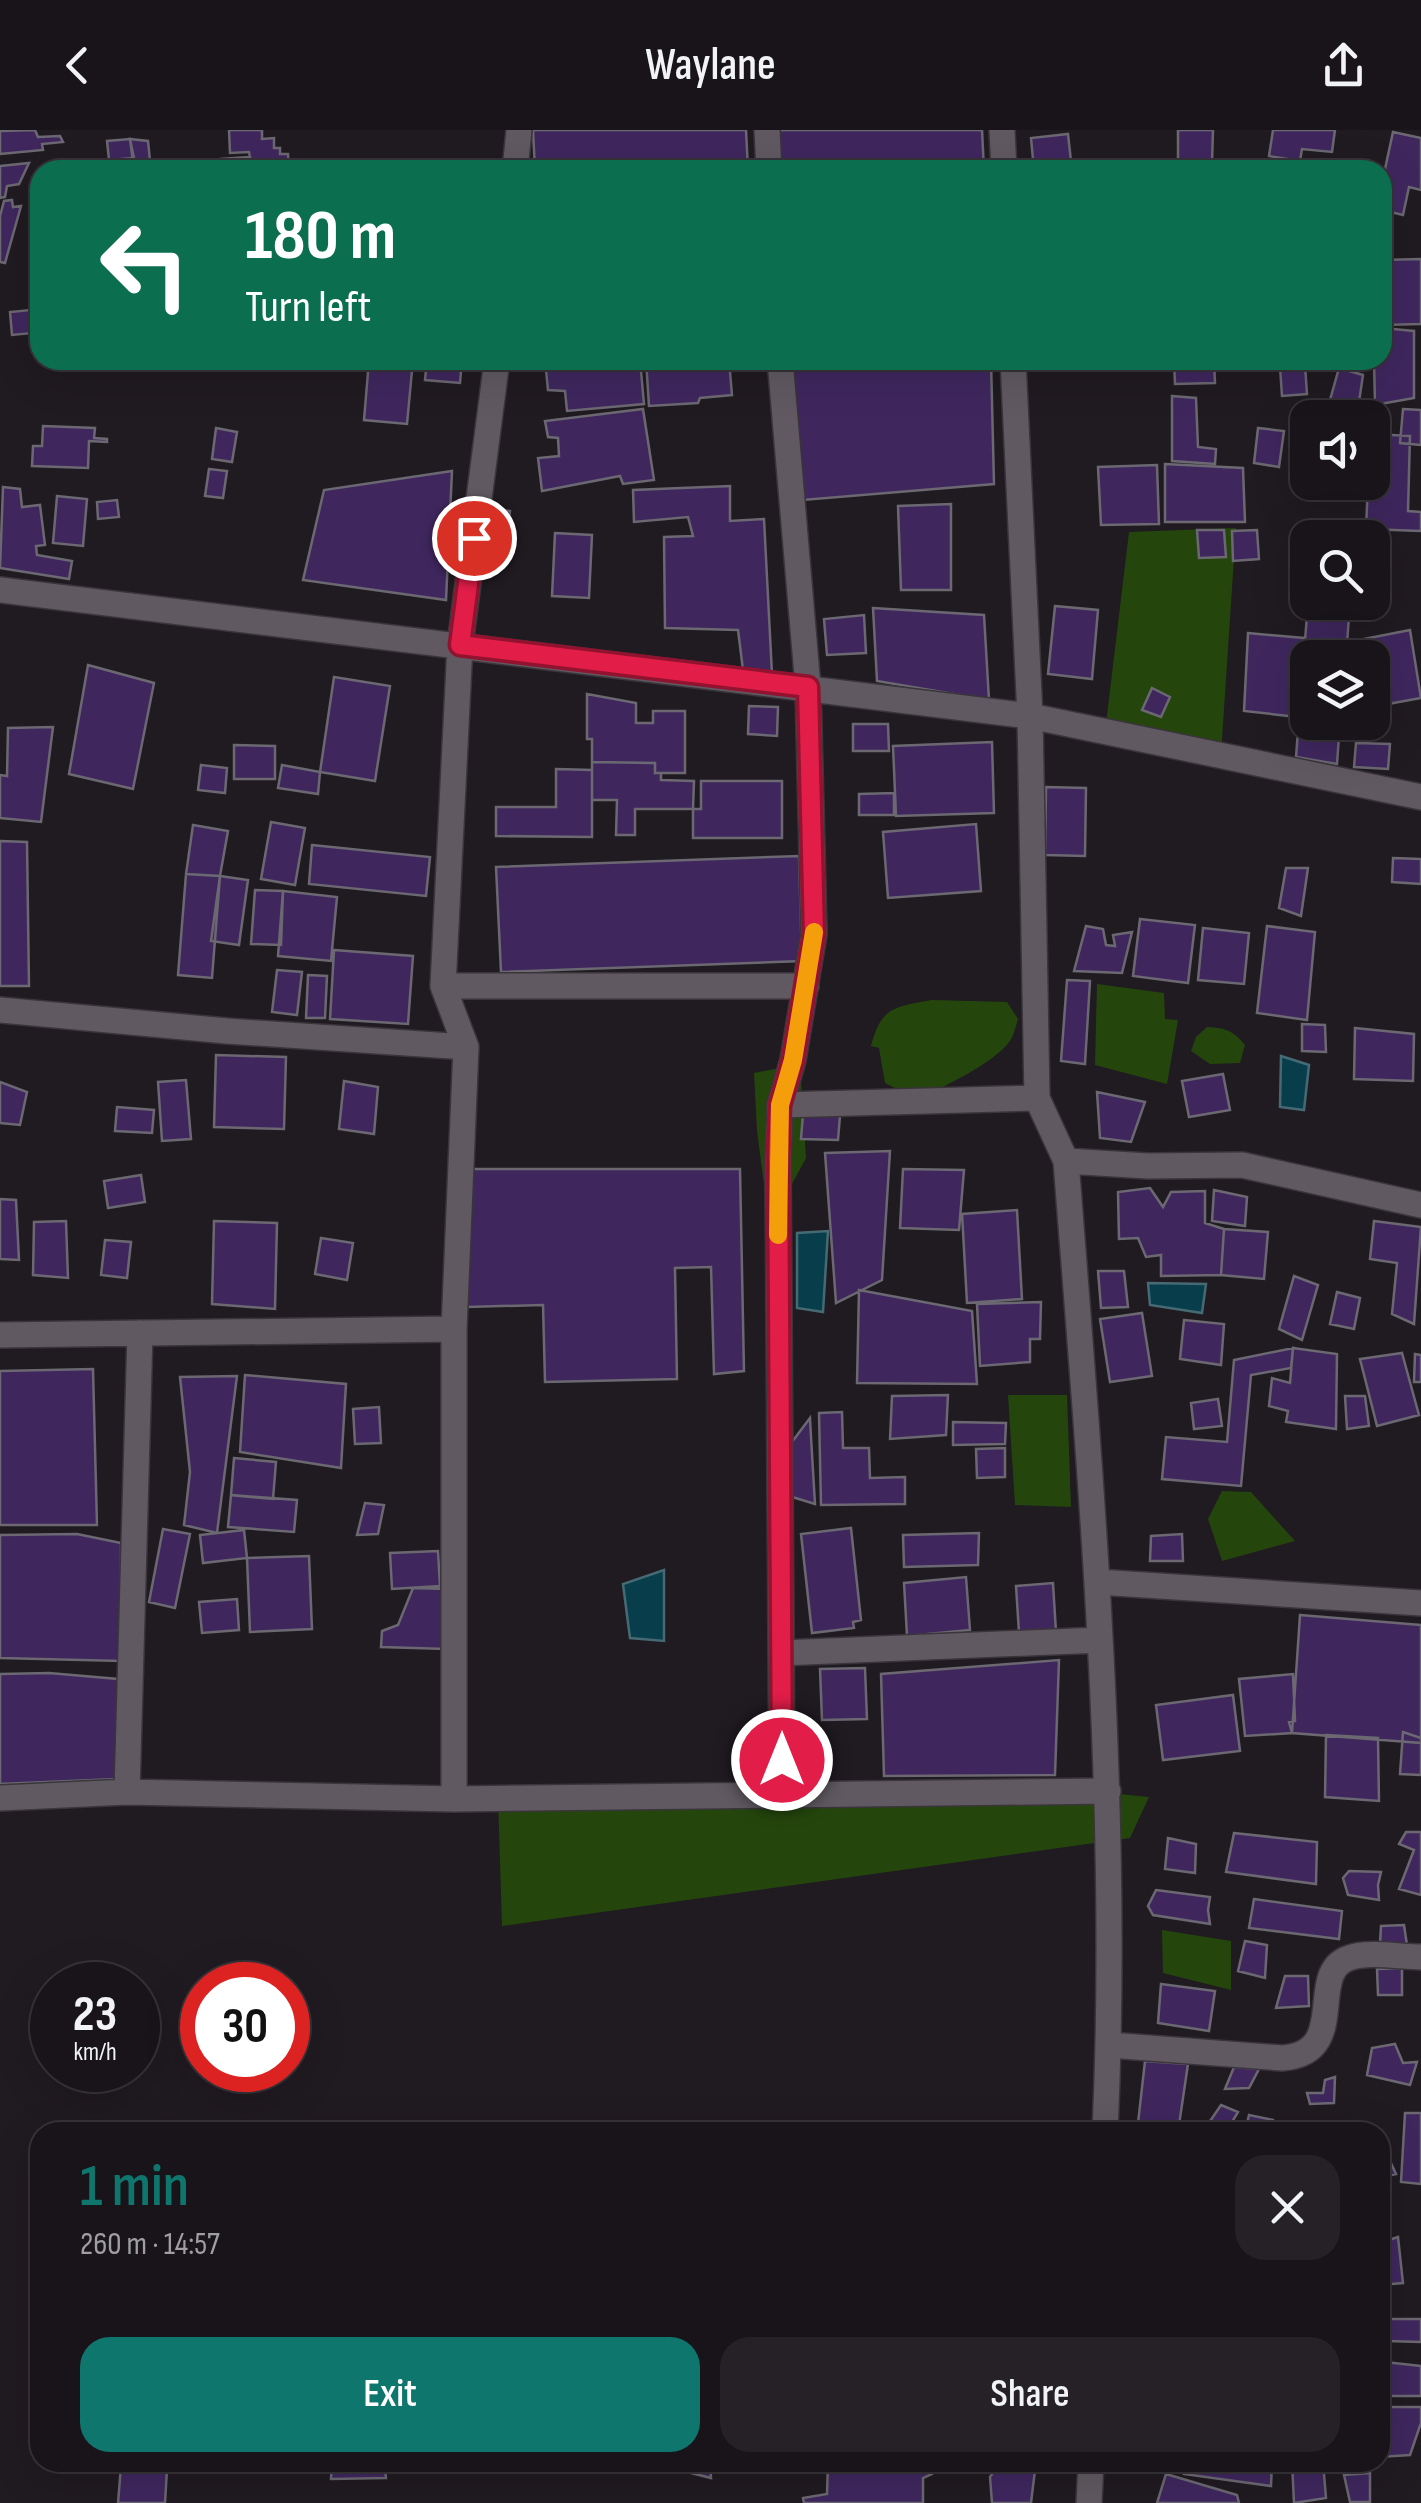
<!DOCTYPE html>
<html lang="en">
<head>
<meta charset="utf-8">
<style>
  body { margin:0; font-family:"Sofia Sans Condensed",sans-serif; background:#252126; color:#f1f3f6; height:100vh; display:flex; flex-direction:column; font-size:38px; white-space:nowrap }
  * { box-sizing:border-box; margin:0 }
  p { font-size:32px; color:#9f9ea2 }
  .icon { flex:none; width:55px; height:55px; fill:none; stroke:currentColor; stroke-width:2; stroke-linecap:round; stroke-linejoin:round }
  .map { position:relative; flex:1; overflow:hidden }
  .details { position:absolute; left:30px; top:1992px; width:1360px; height:350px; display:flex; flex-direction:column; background:#181419; border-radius:30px; box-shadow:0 10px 40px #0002,0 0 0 2px #363338 }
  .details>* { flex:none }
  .banner { position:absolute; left:30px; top:30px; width:1362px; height:210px; border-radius:30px; box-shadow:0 10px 40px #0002,0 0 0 2px #363338; background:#0b6e4f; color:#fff; overflow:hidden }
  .controls { position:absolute; left:1290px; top:270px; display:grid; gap:20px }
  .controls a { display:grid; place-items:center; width:100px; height:100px; border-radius:20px; background:#181419; box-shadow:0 10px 40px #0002,0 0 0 2px #363338; font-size:50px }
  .speed { position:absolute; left:30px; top:1832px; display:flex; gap:20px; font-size:50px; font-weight:700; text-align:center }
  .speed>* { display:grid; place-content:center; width:130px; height:130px; border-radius:50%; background:#181419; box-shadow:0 10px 40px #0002,0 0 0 2px #363338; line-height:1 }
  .speed small { font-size:25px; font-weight:400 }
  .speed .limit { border:15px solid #d22; background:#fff; color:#111 }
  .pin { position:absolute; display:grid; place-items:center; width:85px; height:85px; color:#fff; margin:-42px; border:5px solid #fff; border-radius:50%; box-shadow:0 2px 10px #0007 }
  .me { position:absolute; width:110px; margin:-55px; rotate:0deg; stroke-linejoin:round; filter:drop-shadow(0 0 8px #0008) }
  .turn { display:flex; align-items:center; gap:35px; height:210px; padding:0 50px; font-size:45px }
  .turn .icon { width:130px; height:130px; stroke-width:2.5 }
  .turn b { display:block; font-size:70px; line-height:85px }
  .round { display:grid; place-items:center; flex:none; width:105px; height:105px; border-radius:30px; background:#252126 }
  .headline { display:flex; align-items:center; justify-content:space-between; height:170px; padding:0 50px }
  h1 { font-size:60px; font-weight:600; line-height:75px; color:#0f766e }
  .primary-button { display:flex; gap:20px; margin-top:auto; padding:20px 50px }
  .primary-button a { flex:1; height:115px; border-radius:30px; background:#0f766e; color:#fff; font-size:40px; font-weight:600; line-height:115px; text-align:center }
  .primary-button a+a { background:#252126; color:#f1f3f6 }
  header { display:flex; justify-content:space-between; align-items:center; height:130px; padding:0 50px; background:#181419; font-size:45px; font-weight:600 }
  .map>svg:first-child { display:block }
  .green { fill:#24460d }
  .water { fill:#083e4b; stroke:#456a74; stroke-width:2.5 }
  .building { fill:#3f275e; stroke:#6b6872; stroke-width:2.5 }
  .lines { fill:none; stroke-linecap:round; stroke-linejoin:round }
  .minor-casing { stroke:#3a353b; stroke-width:28 }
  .minor { stroke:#605961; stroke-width:25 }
  .route-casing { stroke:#92132f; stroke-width:25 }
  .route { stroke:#e11d48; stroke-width:18 }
  .slow { stroke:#f59e0b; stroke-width:18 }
</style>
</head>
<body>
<header><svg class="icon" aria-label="back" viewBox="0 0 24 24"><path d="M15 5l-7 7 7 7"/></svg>Waylane<svg class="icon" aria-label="share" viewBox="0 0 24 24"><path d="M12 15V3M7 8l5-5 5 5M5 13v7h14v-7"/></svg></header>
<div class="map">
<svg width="1421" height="2373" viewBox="0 0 1421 2373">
  <rect width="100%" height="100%" fill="#201a21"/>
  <path class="green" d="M1236 398 1221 624 1105 602 1129 402Z
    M1097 854 1164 863 1165 889 1178 890 1167 954 1095 935Z
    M932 870 1007 872 1018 889C1016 895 1014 905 1010 911 994 933 941 959 916 969L885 953 879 918 871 916C881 877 894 877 932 870Z
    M1207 897C1225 898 1233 900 1245 915L1240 933 1210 934 1191 921 1196 907Z
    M800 934 806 1028 791 1056 765 1062 757 1001 754 943Z
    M1008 1265H1067L1071 1377 1015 1375Z
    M1222 1361 1251 1362 1295 1411 1222 1431 1208 1389Z
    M1079 1660 1149 1667 1130 1708 502 1796 498 1669Z
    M1162 1800 1231 1811V1860L1163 1843Z"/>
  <path class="water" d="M1281 926 1309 935 1304 980 1280 977Z
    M828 1101 823 1182 797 1178V1103Z
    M1148 1153 1206 1154 1202 1183 1150 1175Z
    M664 1440V1511L630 1508 623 1454Z"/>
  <path class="building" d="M35 0 38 7 60 6 63 12 42 14 43 20 0 24V1Z
    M229 0H262V9L274 8V18H280V24H288L289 40H222L221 29 250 27 249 22 230 23Z
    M533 0H746L748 40H535Z
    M768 0H982L984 40H770Z
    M1178 0H1213L1212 34H1178Z
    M1273 0H1335L1332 22 1302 19 1300 31 1269 26Z
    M1393 2 1421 8V60L1409 57 1403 85 1382 80V53Z
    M1068 4 1072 40H1034L1031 8Z
    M130 9 134 28 109 30 107 11Z
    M130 9 148 11 151 40H134Z
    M29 33 19 54 7 56 5 67 0 68V36Z
    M1332 35V40H1289V36Z
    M1222 36H1263V40H1222Z
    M12 70 13 77 21 76 5 133 0 132V86L4 71Z
    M1421 129V194L1382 195V130Z
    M30 180 33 203 12 205 10 182Z
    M1382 198 1414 201V268L1375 275 1374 230H1382Z
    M369 230H413L407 294 364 290Z
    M427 230H462L460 253 425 250Z
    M545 230H640L644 274 567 281 565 261 548 260Z
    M646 230H681V239L721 236 720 230H729L732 265 700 268 698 273 649 276Z
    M789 230H991L994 354 803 370Z
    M1174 230H1214L1215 253 1175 254Z
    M1305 235 1307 264 1282 266 1280 237Z
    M1339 238 1363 245 1358 279 1330 270Z
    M1172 266 1196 268 1198 317 1216 319 1215 334 1172 331Z
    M643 279 654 350 623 354 620 346 542 361 538 328 559 326 558 308 548 307 545 291Z
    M1403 279 1421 280V315L1400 313Z
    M43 296 95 298 94 308 107 309V312L89 311 88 338 32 336 33 316H42Z
    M216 298 237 302 232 332 212 329Z
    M1258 298 1284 301 1279 337 1254 333Z
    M1372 304 1410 306 1408 381 1421 382V401L1366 399 1368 352H1372Z
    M1165 334 1243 338 1245 392H1165Z
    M1157 335 1159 394 1101 395 1098 337Z
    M209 339 227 341 223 368 205 366Z
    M452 341 446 470 303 450 324 360Z
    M730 356V391L764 389 772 544 743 540 738 500 665 498 664 407 693 406 688 387 634 392 633 360Z
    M3 357 20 359 22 377 40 375 45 415 36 416 37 425 72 431 69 449 0 438Z
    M57 366 87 369 83 416 53 413Z
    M117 370 119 387 98 389 97 372Z
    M951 374V460H901L898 376Z
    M484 378 510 381 505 421 481 418Z
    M1197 400H1224L1226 427 1199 428Z
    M1257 400 1259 429 1233 431 1232 401Z
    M555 403 592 405 589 468 552 466Z
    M1345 404V408H1308V463H1297V406Z
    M1308 472H1350L1346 528H1308V592H1340L1337 634 1296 627Z
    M1055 476 1098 480 1092 549 1048 544Z
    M873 478 984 485 989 570 877 551Z
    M864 485 866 523 827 525 824 489Z
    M1410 500 1421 568 1377 576 1372 528H1368L1364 509Z
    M1248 503 1304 508 1298 587 1244 581Z
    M88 535 154 553 133 659 69 644Z
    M334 547 390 556 375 651 320 642Z
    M1152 558 1170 567 1161 587 1142 580Z
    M587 564 636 573V593H653V581H685V643H655V633L592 632V609H587Z
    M749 576 778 577 777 606 748 604Z
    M853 594H888L889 621H853Z
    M53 597 41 692 0 688V645L7 646 8 598Z
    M992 612 994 683 896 686 893 616Z
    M1356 613 1390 614 1388 639 1354 637Z
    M234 615 275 616V649H234Z
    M592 632 655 633V643H661V650L694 651 693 679H635V705H616L617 670H592Z
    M201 635 227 638 225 663 198 660Z
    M282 635 320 642 318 664 278 658Z
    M556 639 592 640V707L496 706V677H556Z
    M701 651H782V708H693V679H701Z
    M1046 657 1086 658 1085 726 1045 725Z
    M894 663V685H859V664Z
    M271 692 305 698 295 755 261 749Z
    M976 694 981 761 888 768 883 702Z
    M193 695 228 701 220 746 186 744Z
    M0 711 27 712 29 856H0Z
    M312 715 430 727 426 766 309 754Z
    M799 726 802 831 501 842 496 737Z
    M1393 728 1421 729V754L1392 752Z
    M1286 738H1308L1301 786 1279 778Z
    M186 744 220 746 212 848 178 845Z
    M220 746 248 750 239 815 211 811Z
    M255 760 283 761 281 815 251 814Z
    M283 761 337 767 331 831 278 826Z
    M1140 789 1195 795 1188 853 1133 846Z
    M1086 796 1103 799 1106 815 1115 816 1113 805 1132 802 1122 843 1074 841Z
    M1267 796 1315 802 1307 890 1257 883Z
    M1203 798 1249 803 1244 854 1198 850Z
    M334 820 413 826 408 894 330 889Z
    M277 840 302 842 297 885 272 882Z
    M308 845 327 846 325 888H306Z
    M1067 850 1090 851 1085 934 1061 931Z
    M1302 894 1325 895 1326 922 1302 921Z
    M1355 898 1414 904 1413 951 1354 949Z
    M216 925 286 927 284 999 214 997Z
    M1223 944 1230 980 1189 987 1182 951Z
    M186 950 191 1009 162 1011 158 952Z
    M344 951 378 957 374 1004 339 999Z
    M0 952 27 962 20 995 0 993Z
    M1097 962 1145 972 1131 1012 1100 1008Z
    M117 977 154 980 152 1003 115 1001Z
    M803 984 840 986 838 1010 801 1009Z
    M890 1021 882 1150 836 1173 825 1023Z
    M463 1039H740L744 1241 714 1244 711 1137 675 1138 677 1249 545 1252 543 1175 467 1177Z
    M903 1039 964 1040 959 1100 900 1098Z
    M141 1045 145 1072 108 1078 104 1051Z
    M1150 1058 1163 1077 1171 1062 1205 1061V1093L1224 1099 1221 1145 1161 1146V1125L1146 1127 1138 1108 1119 1109 1118 1062Z
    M1214 1060 1247 1067 1245 1096 1212 1091Z
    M0 1069 16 1070 19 1130 0 1129Z
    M1017 1080 1022 1169 967 1173 962 1084Z
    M66 1091 68 1148 33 1145 34 1092Z
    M214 1091 277 1093 275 1179 212 1174Z
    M1374 1091 1421 1097 1414 1194 1392 1184 1397 1133 1370 1129Z
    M1224 1099 1268 1102 1264 1149 1221 1145Z
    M321 1108 353 1113 347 1150 315 1144Z
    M105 1110 131 1112 127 1148 101 1145Z
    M1098 1141H1124L1128 1177 1101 1178Z
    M1294 1146 1318 1155 1302 1210 1279 1199Z
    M859 1160 972 1181 977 1254 857 1253Z
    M1337 1162 1360 1168 1354 1199 1330 1194Z
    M1041 1172 1040 1209H1030V1232L980 1236 977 1174Z
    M1142 1183 1152 1246 1110 1252 1100 1189Z
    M1184 1190 1224 1194 1221 1235 1180 1229Z
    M1293 1218 1337 1224 1336 1299 1286 1292 1288 1281 1269 1276 1272 1248 1290 1253Z
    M1293 1218 1291 1238 1251 1245 1241 1356 1162 1349 1166 1307 1227 1312 1234 1230Z
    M1402 1223 1419 1285 1377 1296 1360 1229Z
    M1415 1224 1421 1225V1252H1414Z
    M93 1239 97 1395H0V1241Z
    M245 1245 346 1254 341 1338 240 1322Z
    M237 1246 217 1403 184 1395 190 1342 180 1247Z
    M948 1265 946 1305 890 1309 892 1266Z
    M1345 1266H1365L1369 1296 1347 1299Z
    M1218 1269 1222 1296 1194 1299 1191 1273Z
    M379 1277 381 1313 355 1314 353 1279Z
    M842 1282 843 1318H869L870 1348 905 1347V1374L821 1375 819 1283Z
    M810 1288 811 1307 815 1374 789 1366 786 1320Z
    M953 1292 1006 1293 1005 1314 953 1315Z
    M1005 1318V1347L977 1348 976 1319Z
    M234 1328 276 1332 273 1369 231 1365Z
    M231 1365 297 1370 294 1402 228 1397Z
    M365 1373 384 1375 378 1404 357 1405Z
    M851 1398 861 1490 853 1492 854 1498 812 1503 801 1404Z
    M163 1399 190 1404 175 1478 149 1472Z
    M244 1400 247 1428 203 1433 200 1405Z
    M979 1403 978 1435 904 1437 903 1405Z
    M77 1404 121 1413V1531L0 1528V1405Z
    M1182 1404 1183 1431H1150L1151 1406Z
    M438 1421 440 1456 392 1459 390 1423Z
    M309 1426 312 1499 250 1502 247 1428Z
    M966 1447 970 1500 907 1506 904 1453Z
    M1053 1453 1056 1502 1019 1503 1016 1456Z
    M413 1458 448 1459 446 1519 381 1517 382 1501 398 1495Z
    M237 1469 239 1500 202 1503 199 1472Z
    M1300 1485 1421 1495V1613L1292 1603Z
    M1059 1530 1055 1645 884 1646 881 1544Z
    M865 1538 867 1589 822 1590 820 1539Z
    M49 1543 118 1549 117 1649 0 1654V1544Z
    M1293 1544 1295 1591 1289 1592 1292 1603 1245 1606 1239 1549Z
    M1233 1565 1240 1621 1163 1630 1156 1575Z
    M1403 1602 1421 1608V1645L1400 1644Z
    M1326 1605 1378 1608 1379 1671 1325 1667Z
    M1406 1702H1421V1765L1399 1759 1414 1720 1399 1714Z
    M1234 1703 1317 1712 1316 1754 1226 1742Z
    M1168 1708 1196 1714 1195 1743 1165 1739Z
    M1349 1741 1381 1742 1378 1755 1379 1770 1348 1765 1343 1748Z
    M1156 1760 1210 1767 1208 1780 1210 1794 1153 1785 1148 1776Z
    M1254 1769 1342 1781 1339 1809 1249 1798Z
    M1404 1795 1407 1815 1380 1814 1381 1796Z
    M1245 1811 1267 1815 1265 1848 1238 1841Z
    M1402 1838V1865H1378L1377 1839Z
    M1285 1846H1308L1309 1876 1276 1878Z
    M1161 1854 1215 1861 1209 1901 1158 1893Z
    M1395 1914 1403 1933 1417 1932 1410 1955 1367 1945 1372 1918Z
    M1145 1931 1188 1934 1178 2002H1137Z
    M1234 1937 1259 1939 1249 1958 1225 1959Z
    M1335 1947 1334 1973 1310 1974 1307 1963H1323L1325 1950Z
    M1221 1975 1238 1982 1226 2002H1216L1206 1997Z
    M1405 1983H1421V2054L1401 2052Z
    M1249 1985 1273 1990 1272 2002H1245Z
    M955 1993 1002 1995 1001 2002H954Z
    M1380 2018H1384L1396 2044 1380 2047Z
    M1398 2107 1403 2153 1380 2155V2113Z
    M1385 2189H1421V2212L1387 2211Z
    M1385 2232 1421 2236V2266H1384Z
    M1386 2277H1421V2293L1410 2325 1380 2327V2303Z
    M332 2332H384L386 2348 331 2349Z
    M674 2332H710L711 2348 675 2339Z
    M828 2332H931L932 2344 923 2348V2373H804L803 2368 827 2364Z
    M1000 2332H1036L1031 2373H992L990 2347Z
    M1187 2332H1272L1271 2356 1184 2344Z
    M1292 2332H1323L1326 2368 1294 2373Z
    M121 2336 167 2339 165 2373H118Z
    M1370 2343V2372H1350L1344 2345Z
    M1166 2344 1237 2365 1239 2373H1157Z"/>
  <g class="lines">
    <g class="minor-casing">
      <path id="minor" d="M767 0 769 40
        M1002 0 1004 40
        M515 40 519 0
        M780 230 808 557 814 804 793 930 780 975 778 1029 782 1666
        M1013 230 1030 586 1037 968 1066 1031C1091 1354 1120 1678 1105 2002
        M0 460 1030 586 1421 667
        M443 856H806
        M0 880 227 901 466 917
        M780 975 1037 968
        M1066 1031 1148 1036 1242 1035 1421 1075
        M0 1205 454 1199
        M1098 1452 1421 1473
        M781 1523 1100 1510
        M127 1662 140 1203
        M0 1668 127 1662 454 1669 1108 1661
        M454 1669V1199L466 917 443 856 460 515 497 230
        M1109 1915 1282 1928C1352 1923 1305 1843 1349 1828 1369 1821 1400 1827 1421 1827
        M1089 2373 1091 2332"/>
    </g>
    <use href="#minor" class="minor"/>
  </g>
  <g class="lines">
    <g class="route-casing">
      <path id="route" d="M474 408 460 515 808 557 814 804 793 930 780 975 778 1028 782 1630"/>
    </g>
    <use href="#route" class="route"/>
    <path class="slow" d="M778 1105 780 975 793 930 814 802"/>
  </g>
</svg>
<div class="controls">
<a><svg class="icon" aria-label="sound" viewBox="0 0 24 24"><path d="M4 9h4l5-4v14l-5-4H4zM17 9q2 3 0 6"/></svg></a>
<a><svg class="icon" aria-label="search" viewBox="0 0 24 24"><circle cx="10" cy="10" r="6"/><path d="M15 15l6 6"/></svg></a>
<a><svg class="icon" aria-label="layers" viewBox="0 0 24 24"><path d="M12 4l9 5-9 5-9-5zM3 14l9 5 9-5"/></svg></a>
</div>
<div class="speed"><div>23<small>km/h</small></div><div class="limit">30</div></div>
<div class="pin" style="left:474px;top:408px;background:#d93025"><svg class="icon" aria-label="arrive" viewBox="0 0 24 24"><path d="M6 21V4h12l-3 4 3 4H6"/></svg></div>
<svg class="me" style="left:782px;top:1630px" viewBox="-20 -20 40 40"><circle r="17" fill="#e11d48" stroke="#fff" stroke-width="3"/><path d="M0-11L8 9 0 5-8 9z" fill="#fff"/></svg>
<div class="banner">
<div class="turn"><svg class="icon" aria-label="left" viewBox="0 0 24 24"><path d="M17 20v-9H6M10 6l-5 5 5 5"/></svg><div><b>180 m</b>Turn left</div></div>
</div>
<section class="details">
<div class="headline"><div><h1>1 min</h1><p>260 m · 14:57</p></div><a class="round"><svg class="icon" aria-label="close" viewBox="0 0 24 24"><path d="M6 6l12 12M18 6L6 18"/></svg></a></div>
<div class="primary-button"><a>Exit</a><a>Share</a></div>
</section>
</div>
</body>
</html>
